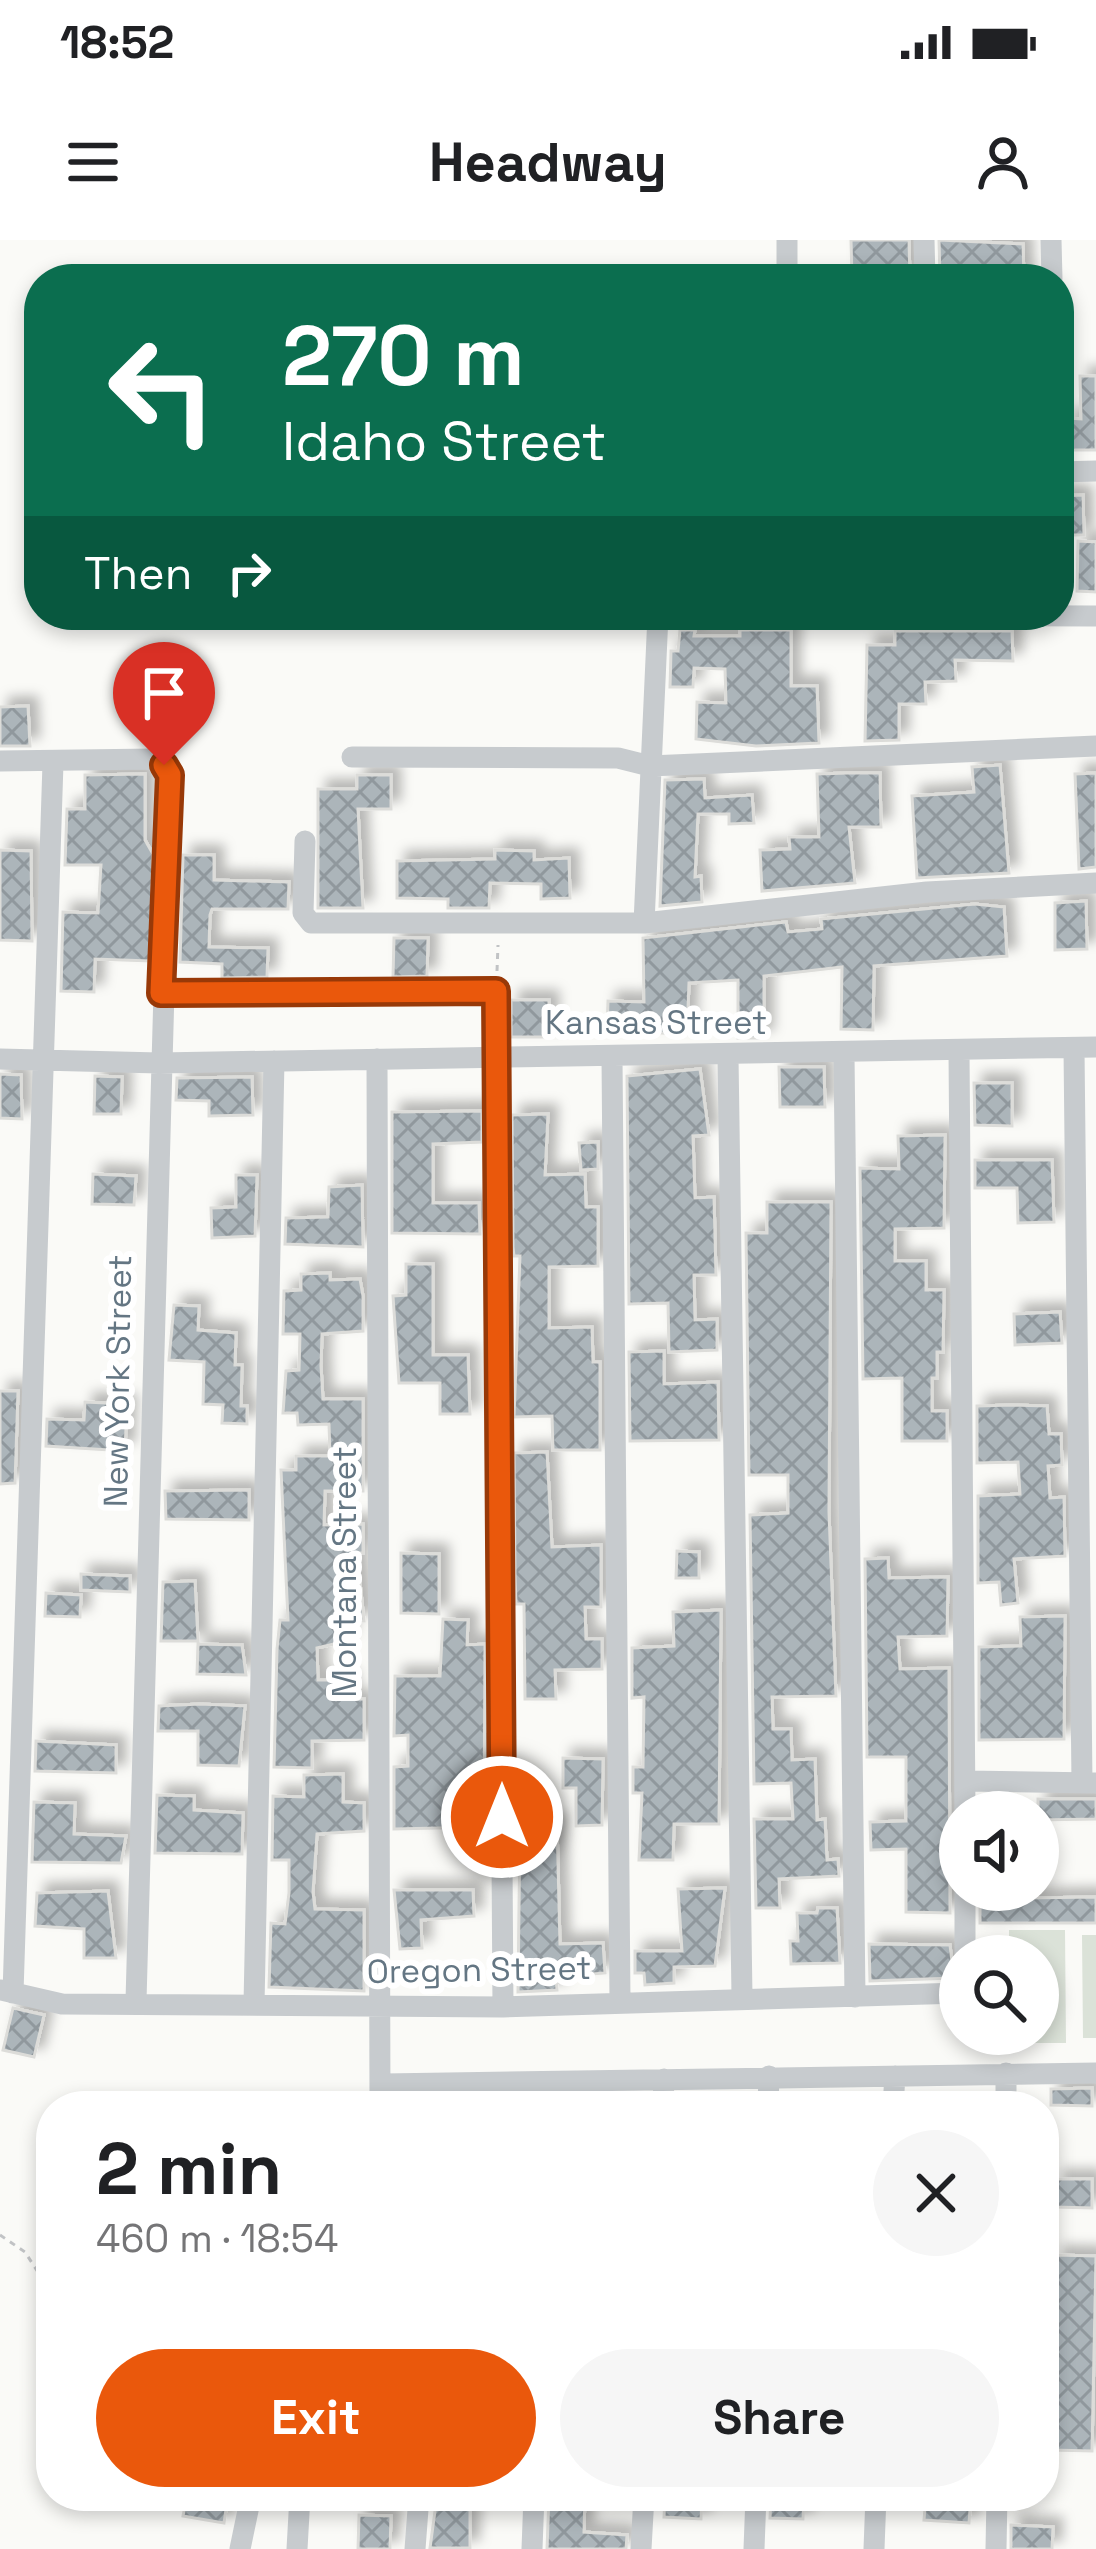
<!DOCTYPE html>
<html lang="en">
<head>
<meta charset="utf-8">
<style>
  body { margin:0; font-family:"Space Grotesk",sans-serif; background:#f6f6f6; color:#202124; height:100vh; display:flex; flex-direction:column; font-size:45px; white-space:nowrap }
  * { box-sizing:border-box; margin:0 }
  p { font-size:39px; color:#757577 }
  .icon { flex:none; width:66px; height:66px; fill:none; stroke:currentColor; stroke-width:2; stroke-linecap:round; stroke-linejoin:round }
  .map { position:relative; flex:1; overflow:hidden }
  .details { position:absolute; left:36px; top:1851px; width:1023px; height:420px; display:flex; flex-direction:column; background:#fff; border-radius:48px; box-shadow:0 6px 18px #0003 }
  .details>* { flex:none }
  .top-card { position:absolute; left:24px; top:24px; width:1050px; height:366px; border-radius:48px; box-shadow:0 6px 18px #0003; background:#0b6e4f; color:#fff; overflow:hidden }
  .buttons { position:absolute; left:939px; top:1551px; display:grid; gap:24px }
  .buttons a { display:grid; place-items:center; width:120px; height:120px; border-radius:50%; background:#fff; box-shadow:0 6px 18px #0003; font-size:60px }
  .pin { position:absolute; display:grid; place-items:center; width:102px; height:102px; color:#fff; margin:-123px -51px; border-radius:50% 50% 50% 0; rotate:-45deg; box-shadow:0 0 12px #0007 }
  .pin .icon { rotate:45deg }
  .me { position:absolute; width:132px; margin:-66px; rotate:0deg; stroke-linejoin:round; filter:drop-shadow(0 0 9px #0008) }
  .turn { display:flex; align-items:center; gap:42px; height:252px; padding:0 60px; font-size:54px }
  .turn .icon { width:156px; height:156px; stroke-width:2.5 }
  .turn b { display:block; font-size:84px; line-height:102px }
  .then { display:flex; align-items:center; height:114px; padding:0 60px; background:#0003; gap:24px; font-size:45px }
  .round { display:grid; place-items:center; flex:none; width:126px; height:126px; border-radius:63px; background:#f6f6f6 }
  .summary { display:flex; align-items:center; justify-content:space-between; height:204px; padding:0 60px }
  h1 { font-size:72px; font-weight:700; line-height:90px }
  .primary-button { display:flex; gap:24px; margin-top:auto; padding:24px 60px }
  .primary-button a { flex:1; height:138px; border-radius:72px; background:#ea580c; color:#fff; font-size:48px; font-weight:700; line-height:138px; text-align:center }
  .primary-button a+a { background:#f6f6f6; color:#202124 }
  .status { display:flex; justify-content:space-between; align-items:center; height:84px; padding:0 60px; background:#fff; direction:ltr }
  .status svg { height:33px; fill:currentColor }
  header { display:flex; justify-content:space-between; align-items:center; height:156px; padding:0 60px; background:#fff; font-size:54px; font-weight:700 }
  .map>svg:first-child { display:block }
  .garden { fill:#dbe2d8 }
  .building { fill:url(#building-cross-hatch); stroke:#dcdcd9; stroke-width:3; filter:url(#shadow) }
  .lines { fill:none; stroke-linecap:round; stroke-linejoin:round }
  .path { stroke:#c1c3c5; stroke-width:3; stroke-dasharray:6 6; stroke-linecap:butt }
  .street { stroke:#c7cbce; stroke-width:21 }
  .route-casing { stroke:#983908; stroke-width:30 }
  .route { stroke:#ea580c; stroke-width:21 }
  .labels { text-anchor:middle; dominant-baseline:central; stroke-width:12; stroke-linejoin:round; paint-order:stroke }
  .street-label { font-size:33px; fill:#647683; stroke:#fff }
</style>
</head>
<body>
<div class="status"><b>18:52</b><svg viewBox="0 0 49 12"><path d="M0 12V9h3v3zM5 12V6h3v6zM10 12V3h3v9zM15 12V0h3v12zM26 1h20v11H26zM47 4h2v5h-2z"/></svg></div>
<header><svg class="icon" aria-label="menu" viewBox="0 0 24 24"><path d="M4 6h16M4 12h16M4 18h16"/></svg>Headway<svg class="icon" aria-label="person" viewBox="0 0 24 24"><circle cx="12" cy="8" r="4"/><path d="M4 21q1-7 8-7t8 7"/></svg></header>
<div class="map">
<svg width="1096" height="2309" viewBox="0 0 1096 2309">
  <defs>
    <pattern id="building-cross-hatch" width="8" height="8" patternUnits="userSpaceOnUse" patternTransform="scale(3)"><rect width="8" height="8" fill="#acb5ba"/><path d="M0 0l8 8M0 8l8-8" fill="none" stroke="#90989d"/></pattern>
    <filter id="shadow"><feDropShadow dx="9" dy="-9" stdDeviation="6" flood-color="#0004"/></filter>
  </defs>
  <rect width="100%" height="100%" fill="#fafaf7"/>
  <path class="garden" d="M1009 1690H1065L1066 1803H1010V1794H1038V1716H1009Z
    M1082 1695H1096V1798H1083Z"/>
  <path class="building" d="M851 0H909L910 39H852Z
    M939 0 1023 4 1024 39H940Z
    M1080 136H1096V210H1067V178L1081 179Z
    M1083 255 1084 295H1059V256Z
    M1078 301 1096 302V352L1077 351Z
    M680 390H695L694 396H740V390H791V446H817L819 503 756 506 696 499 697 462 726 463 725 429 694 428 693 447H670L671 411H678Z
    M895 391H1012L1013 421 955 420 956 441 925 442 926 464H899V500L865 501 867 405H895Z
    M28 466 30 506H0V467Z
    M1000 525 1009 633 917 638 912 556 974 552 972 527Z
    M848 533H880L881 587H849L855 643 762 651 760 610 790 609 789 597H819L817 534Z
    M1096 533V627L1079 629 1075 534Z
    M145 534V600L153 614 150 721 95 719 94 752 61 751 63 672 98 673 101 625H65L67 569H85V535Z
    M357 535H391V569H358L363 668H318V549H357Z
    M704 539 705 558 752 555 754 583 729 584V574H698L695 637 701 636 702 662 660 666 665 540Z
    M0 610 31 611 32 701 0 700Z
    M495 610 534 611V620L569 618 570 658 541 659V644L490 643 489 668H448V659L397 658V621L495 619Z
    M183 615H214V640L289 642 288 669H212L210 675 209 707 268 708 267 737 222 738V724L180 722Z
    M1086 661 1087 709 1055 710V663Z
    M975 664 1004 667 1007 716 874 726 873 790 841 789 842 727 764 736V798H738V740L689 743 687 794 607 791 608 761 644 762 643 698 786 682 788 692 822 689 821 679Z
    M394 698H428L427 736 393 737Z
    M511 760H549V797H511Z
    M779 827H824L825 867H780Z
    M700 829 709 895 693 896 695 958 714 957 716 1035H694L695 1080 717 1079V1110L669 1112 668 1063 629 1064 627 836Z
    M0 834 21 835 22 879 0 878Z
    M95 836 122 837 121 874H94Z
    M252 837 253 875 209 876V861L176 860 177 838Z
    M974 843H1012V886L975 885Z
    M482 871V902L433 904V963H479L480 994 392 993V872Z
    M548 874 545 935 585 934 586 967H598V1026L549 1027V1088L592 1087 593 1122H600V1210H553L552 1176 514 1177 520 1016H514L513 1007 512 875Z
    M945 895 944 988 895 989V1021H926V1050H944L943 1112H937V1138H932V1171H947V1201H902V1138L863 1139 860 928 899 929 898 896Z
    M598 902V929L581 930 579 903Z
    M975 920H1052L1054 982 1018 983 1017 948H975Z
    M93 934 136 936 134 965 92 964Z
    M236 935H257L255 996 212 998 211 968 236 967Z
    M362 945 363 1007 285 1004 286 978 328 977 329 947Z
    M767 962H831L829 1272 836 1456 772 1457 773 1489H791L792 1520 815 1519 817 1580 825 1579 827 1620 838 1619 839 1636 779 1639 780 1668H756L754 1579H793L791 1543 754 1544 750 1275 788 1273V1235H749L746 993H767Z
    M406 1024H433V1115H468L470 1174H440V1143H399L393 1056 406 1055Z
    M330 1033V1040L360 1039 363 1056V1091L322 1094 321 1126 323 1159H363V1251H325L324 1285 363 1284V1313H357L364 1381H348L347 1401 317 1408 318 1440H349V1459H364V1500L312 1501V1528L274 1527 277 1409 280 1380H288L281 1230H296V1216H330L329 1184 298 1185 297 1173H283L286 1131 299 1130 300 1094H283L284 1051 301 1050V1034Z
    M174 1065 199 1066 198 1090 236 1093 235 1125H242L241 1166H247V1184L222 1183 223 1165 203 1164 204 1122 169 1120Z
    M1060 1072 1062 1103 1015 1105 1014 1074Z
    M664 1111V1144L718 1142 719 1200 630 1201 629 1112Z
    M0 1151H18L15 1243 0 1244Z
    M85 1162 127 1164 125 1211 46 1206 47 1179 84 1180Z
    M1012 1165 1047 1166 1049 1194H1061L1062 1225 1048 1226 1050 1258 1064 1257 1065 1316 1014 1319 1018 1363 1001 1365 999 1342 978 1343V1256L1020 1254 1018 1222 977 1223V1166Z
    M547 1212 552 1307 601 1305V1367H585L586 1399H602V1429L555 1430 556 1459H525L524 1364H516L515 1336 514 1213Z
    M249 1250V1280L166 1279 165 1251Z
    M677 1311 699 1312V1338H676Z
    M401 1313 439 1314V1374L401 1373Z
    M888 1318 889 1338 948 1337 947 1396 898 1397 900 1429 949 1428 950 1673 906 1672V1609L871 1610 870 1582 906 1581V1517H867L865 1319Z
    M81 1334 130 1336V1352L81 1350Z
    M195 1341 198 1401H161L163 1342Z
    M46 1353 81 1355 80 1377 45 1376Z
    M721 1370 719 1584H674L673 1620H639L642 1553H633V1527H643L644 1457 632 1458V1408L674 1406 673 1372Z
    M1065 1376 1064 1499 979 1500V1407L1021 1406 1020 1377Z
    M443 1379 468 1380 467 1405 485 1404 484 1587 394 1589V1527L408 1526V1495L394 1496 395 1436H440Z
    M198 1404 242 1405 246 1435 197 1434Z
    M200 1464 245 1466 239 1526 198 1525V1491H158L159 1466Z
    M36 1501 116 1505V1533L35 1531Z
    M563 1518 603 1519 602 1585 576 1586V1548H563Z
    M343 1534V1562L364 1563V1591L317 1594 313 1652 315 1669 364 1670V1751L269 1747 271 1683 285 1684 289 1653V1620H272L273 1556 304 1557V1535Z
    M157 1555 194 1556V1570L243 1573 242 1614 155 1613Z
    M1038 1559H1096V1579L1038 1580Z
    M34 1562 75 1563 74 1594 126 1596 121 1623 32 1622Z
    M557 1583 560 1704 603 1703 605 1733 556 1737 557 1750 518 1752 520 1584Z
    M725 1648 715 1726 674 1727V1743L645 1745 644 1733H635V1711H682L678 1649Z
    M394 1650H473L474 1676 421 1680 422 1708 400 1709Z
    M980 1650H1024V1658L1096 1657V1683H980Z
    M108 1651 116 1718H84V1689L35 1686 37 1653Z
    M818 1668H837L840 1723 791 1724 790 1701H798L797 1673H817Z
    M869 1704 950 1705 954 1738 870 1741Z
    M13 1768 44 1775 34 1817 3 1810Z
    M1092 1848V1866L1051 1865V1849Z
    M1055 1939H1092V1968L1055 1967Z
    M1055 2015 1096 2016 1092 2211 1051 2210Z
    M187 2256H228L224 2283 183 2276Z
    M437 2256H470V2308H430Z
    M549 2256H585L584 2292 627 2295 626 2309H547Z
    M926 2256H971L969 2283 924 2280Z
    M665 2257 702 2259 701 2279 664 2277Z
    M771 2257 804 2259 803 2279 770 2278Z
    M359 2275 391 2276 390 2309H358Z
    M1011 2285 1053 2287 1052 2309H1011Z"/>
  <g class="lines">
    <path class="path" d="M497 731 498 705
      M0 1995 25 2012 45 2043 51 2041"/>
    <path class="street" d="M787 0V39
      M924 0 925 39
      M1051 0 1052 39
      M1059 232 1096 231
      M352 517 618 518 650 526 1096 506
      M0 521 154 519 170 535 136 1761
      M305 601 303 673 311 683H644L927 652 1096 643
      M644 683 658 375 1096 376
      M161 753 496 751 503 1767
      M1074 809 1082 1543
      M959 812 965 1572
      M844 815 855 1757
      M612 817 620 1761
      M728 817 742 1757
      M0 819 159 823 1096 807
      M377 819 380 1866
      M965 1541 1096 1543
      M965 1650V1716
      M1 1750 62 1764 503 1767 960 1753
      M13 1753 53 523
      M254 1764 274 821
      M384 1844 1096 1833
      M663 1866 664 1839
      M768 1866 769 1836
      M893 1866 895 1836
      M1006 1866V1833
      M240 2309 251 2256
      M297 2309 300 2256
      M415 2309 419 2256
      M532 2309 534 2256
      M641 2309 644 2256
      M754 2309 756 2256
      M874 2309 876 2256
      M996 2309 997 2256"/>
  </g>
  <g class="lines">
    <g class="route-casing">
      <path id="route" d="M164 525 170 535 161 753 496 751 502 1577"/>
    </g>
    <use href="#route" class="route"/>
  </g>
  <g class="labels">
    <g class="street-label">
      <text x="656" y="783">Kansas Street</text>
      <text transform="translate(118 1141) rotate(-89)">New York Street</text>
      <text transform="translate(345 1332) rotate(-90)">Montana Street</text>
      <text transform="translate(479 1730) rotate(-1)">Oregon Street</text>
    </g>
  </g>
</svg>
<div class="buttons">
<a><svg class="icon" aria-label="sound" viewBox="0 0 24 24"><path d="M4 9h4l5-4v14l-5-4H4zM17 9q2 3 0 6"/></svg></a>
<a><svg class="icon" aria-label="search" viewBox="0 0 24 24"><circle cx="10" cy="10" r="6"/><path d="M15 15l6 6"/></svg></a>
</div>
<div class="pin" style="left:164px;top:525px;background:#d93025"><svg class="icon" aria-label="arrive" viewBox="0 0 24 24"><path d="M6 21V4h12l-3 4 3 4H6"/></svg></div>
<svg class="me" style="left:502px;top:1577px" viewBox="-20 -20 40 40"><circle r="17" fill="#ea580c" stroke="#fff" stroke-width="3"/><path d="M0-11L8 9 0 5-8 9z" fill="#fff"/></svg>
<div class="top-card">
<div class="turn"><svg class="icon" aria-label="left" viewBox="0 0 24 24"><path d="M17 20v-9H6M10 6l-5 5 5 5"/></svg><div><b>270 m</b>Idaho Street</div></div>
<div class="then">Then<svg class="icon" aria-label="right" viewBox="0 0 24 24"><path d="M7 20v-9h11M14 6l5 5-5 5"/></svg></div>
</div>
<section class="details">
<div class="summary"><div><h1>2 min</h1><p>460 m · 18:54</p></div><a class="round"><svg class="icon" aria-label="close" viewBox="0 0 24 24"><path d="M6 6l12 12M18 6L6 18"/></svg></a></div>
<div class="primary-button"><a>Exit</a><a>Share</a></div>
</section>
</div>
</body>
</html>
